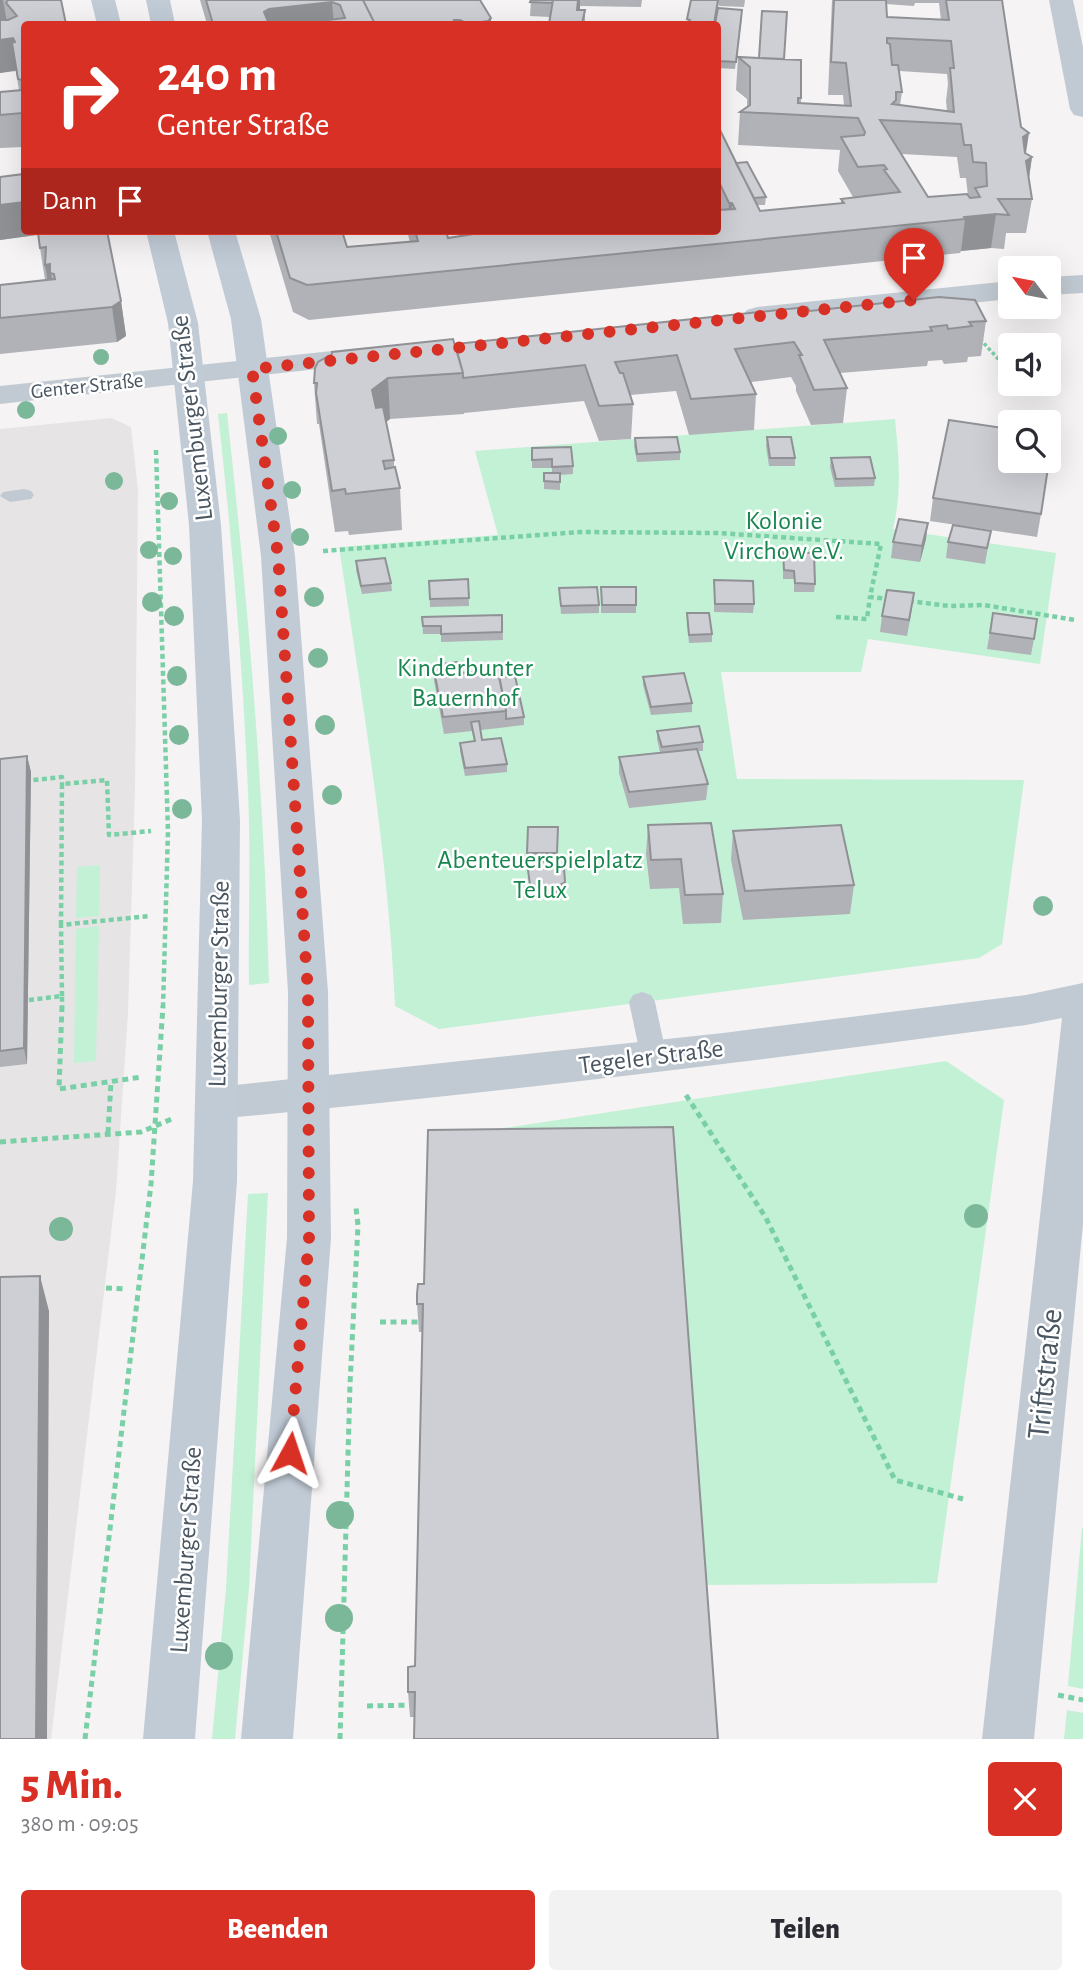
<!DOCTYPE html>
<html lang="de">
<head>
<meta charset="utf-8">
<style>
  body { margin:0; font-family:"Alegreya Sans",sans-serif; background:#f2f2f3; color:#2b2b33; height:100vh; display:flex; flex-direction:column; font-size:26px; white-space:nowrap }
  * { box-sizing:border-box; margin:0 }
  p { font-size:23px; color:#7c7c81 }
  .icon { flex:none; width:38px; height:38px; fill:none; stroke:currentColor; stroke-width:2; stroke-linecap:round; stroke-linejoin:round }
  .map { position:relative; height:1739px; overflow:hidden }
  .drawer { display:flex; flex-direction:column; background:#fff; flex:1 }
  .drawer>* { flex:none }
  .hud { position:absolute; left:21px; top:21px; width:700px; height:214px; border-radius:7px; box-shadow:0 7px 28px #0002; background:#d93025; color:#fff; overflow:hidden }
  .needle { width:46px; rotate:302deg }
  .fabs { position:absolute; left:998px; top:256px; display:grid; gap:14px }
  .fabs a { display:grid; place-items:center; width:63px; height:63px; border-radius:7px; background:#fff; box-shadow:0 7px 28px #0002; font-size:35px }
  .pin { position:absolute; display:grid; place-items:center; width:60px; height:60px; color:#fff; margin:-72px -30px; border-radius:50% 50% 50% 0; rotate:-45deg; box-shadow:0 0 7px #0007 }
  .pin .icon { rotate:45deg }
  .me { position:absolute; width:77px; margin:-38px; rotate:5deg; stroke-linejoin:round; filter:drop-shadow(0 0 5px #0008) }
  .turn { display:flex; align-items:center; gap:24px; height:147px; padding:0 21px; font-size:32px }
  .turn .icon { width:91px; height:91px; stroke-width:2.5 }
  .turn b { display:block; font-size:49px; line-height:60px }
  .then { display:flex; align-items:center; height:66px; padding:0 21px; background:#0003; gap:14px; font-size:26px }
  .round { display:grid; place-items:center; flex:none; width:74px; height:74px; border-radius:7px; background:#f2f2f3 }
  .headline { display:flex; align-items:center; justify-content:space-between; height:119px; padding:0 21px }
  h1 { font-size:42px; font-weight:800; line-height:52px; color:#d93025 }
  .primary-button { display:flex; gap:14px; margin-top:auto; padding:14px 21px }
  .primary-button a { flex:1; height:80px; border-radius:7px; background:#d93025; color:#fff; font-size:28px; font-weight:800; line-height:80px; text-align:center }
  .primary-button a+a { background:#f2f2f3; color:#2b2b33 }
  .map>svg:first-child { display:block }
  .education { fill:#e6e4e5 }
  .green { fill:#c3f1d5 }
  .lines { fill:none; stroke-linecap:round; stroke-linejoin:round }
  .path-far2 { stroke:#7ad0a6; stroke-width:3.5; stroke-dasharray:3.5 2.5; stroke-linecap:butt }
  .path-far1 { stroke:#7ad0a6; stroke-width:4.5; stroke-dasharray:5 3.5; stroke-linecap:butt }
  .path { stroke:#7ad0a6; stroke-width:5; stroke-dasharray:6 4.5; stroke-linecap:butt }
  .lane { fill:#c1cad2; fill-rule:evenodd }
  .street { fill:#c1cad2; fill-rule:evenodd }
  .secondary { fill:#c1cbd6; fill-rule:evenodd }
  .tree { fill:#7bb799 }
  .wall { fill:#b0b2b7; fill-rule:evenodd }
  .shaded-wall { fill:#909195 }
  .building { fill:#cdcfd5; stroke:#909195; stroke-width:2; fill-rule:evenodd }
  .route { stroke:#d93025; stroke-width:12; stroke-dasharray:0 21.6 }
  .labels { text-anchor:middle; dominant-baseline:central; stroke-width:5; stroke-linejoin:round; paint-order:stroke }
  .far-street-label { font-size:21px; fill:#4a5661; stroke:#fff }
  .street-label { font-size:26px; fill:#4a5661; stroke:#fff }
  .park-label { font-size:26px; fill:#17864f; stroke:#fff }
  .near-street-label { font-size:32px; fill:#4a5661; stroke:#fff }
</style>
</head>
<body>
<div class="map">
<svg width="1083" height="1739" viewBox="0 0 1083 1739">
  <rect width="100%" height="100%" fill="#f5f3f3"/>
  <path class="education" d="M111 418 131 427 138 490 135 789 128 1014 116 1191 51 1739H0V429Z"/>
  <path class="green" d="M227 413C248 603 264 792 269 983L249 985C248 921 251 856 248 792 243 666 232 540 218 414Z
    M895 419C899 458 902 491 893 529L1056 553 1040 664 868 639 861 672H721L737 779 1024 780 1002 944 979 958 439 1029 395 1006C388 852 362 699 339 547L498 535 475 451Z
    M100 865 99 916 76 918 77 867Z
    M99 926 96 1061 74 1063 76 929Z
    M946 1061 1004 1100 937 1583 703 1585 458 1135Z
    M268 1193 249 1588 235 1739H212L226 1589 248 1194Z
    M1082 1528H1083V1689L1068 1686Z
    M1067 1710 1083 1713V1739H1064Z"/>
  <g class="lines">
    <path class="path-far2" d="M980 339 1001 362 1009 394"/>
    <path class="path-far1" d="M156 450 168 831 163 1007
      M323 551 580 532 718 533 881 544 870 597 890 599
      M909 601 949 606 984 605 1075 620
      M836 617 867 619 870 597
      M25 781 62 777V784
      M61 925 62 784 107 780 109 835 151 831
      M62 996 61 925 149 916
      M29 1000 62 996V1007"/>
    <path class="path" d="M62 1006 59 1089 142 1077
      M686 1095 766 1218 895 1480 963 1499
      M108 1133 111 1082
      M0 1142 141 1132 174 1118
      M106 1288 125 1289
      M380 1322H419
      M1058 1695 1083 1700
      M367 1706 411 1705
      M85 1739 151 1184 163 1006
      M340 1739 350 1384 358 1225 356 1208"/>
    <path class="lane" d="M24 489 31 491 34 495 31 499 10 502 0 496 3 492Z
      M642 992 651 995 655 1002 667 1058 663 1065 654 1068 645 1065 641 1058 629 1002 633 995Z"/>
    <path class="street" d="M1049 0H1073L1083 47V117L1074 115 1070 109Z
      M1083 275V293L1048 295V277Z
      M1010 281V299L757 325 747 322 742 316 747 310 757 307Z
      M370 347 381 350 385 356 381 362 0 404V386Z
      M1083 983V1224L1034 1739H982L1062 1018 1026 1025C757 1061 487 1094 217 1119L202 1115 196 1103 202 1091 217 1087 723 1033 1026 995Z"/>
    <path class="secondary" d="M91 0H115L121 24H97Z
      M146 0H170L175 24H151Z
      M146 231H174L198 323 221 525 240 820 237 1181 195 1739H143L193 1181 202 820 189 525 168 323Z
      M207 231H235L261 319 295 556 328 992 331 1238 293 1739H241L287 1238 288 992 261 556 231 319Z"/>
  </g>
  <g class="tree">
    <circle cx="101" cy="357" r="8"/>
    <circle cx="26" cy="410" r="9"/>
    <circle cx="278" cy="436" r="9"/>
    <circle cx="114" cy="481" r="9"/>
    <circle cx="292" cy="490" r="9"/>
    <circle cx="169" cy="501" r="9"/>
    <circle cx="300" cy="537" r="9"/>
    <circle cx="149" cy="550" r="9"/>
    <circle cx="173" cy="556" r="9"/>
    <circle cx="314" cy="597" r="10"/>
    <circle cx="152" cy="602" r="10"/>
    <circle cx="174" cy="616" r="10"/>
    <circle cx="318" cy="658" r="10"/>
    <circle cx="177" cy="676" r="10"/>
    <circle cx="325" cy="725" r="10"/>
    <circle cx="179" cy="735" r="10"/>
    <circle cx="332" cy="795" r="10"/>
    <circle cx="182" cy="809" r="10"/>
    <circle cx="1043" cy="906" r="10"/>
    <circle cx="976" cy="1216" r="12"/>
    <circle cx="61" cy="1229" r="12"/>
    <circle cx="340" cy="1515" r="14"/>
    <circle cx="339" cy="1618" r="14"/>
    <circle cx="219" cy="1656" r="14"/>
  </g>
  <path class="wall" d="M0 0H61L24 24V147L0 148V92L19 90 16 71 0 73Z
    M200 0H480L491 18V24H207Z
    M531 0H642L641 7 580 6V10H585V24H549L550 17 530 16Z
    M691 0H745L744 7 719 6V3L718 8 742 18 735 69 718 68V24H687Z
    M832 0H1002L1021 127 1026 154 1032 157 1029 178 1032 199 1026 233H1006L1004 249 991 248 961 251 960 253 309 320 293 312 269 231H342L347 247 410 242 407 231H470L447 233 448 238 718 231V126L736 163 766 197 765 205H757L760 211 841 203V199L853 197 838 171 840 150 738 145 740 112 747 107V99L736 90 738 57 784 59 801 98V103L844 105 843 95H828ZM915 3H939L941 20 887 17 886 4 914 6ZM899 71 947 74 948 84 946 101 947 111 900 105 902 92ZM902 154 957 157 960 178H966L968 196 928 197Z
    M0 177 24 231H107L121 301 126 336 117 342 0 354V285L45 280 38 235 0 240Z
    M810 311 986 321 981 356 968 357 967 362 944 364 942 360 928 361 927 366 840 373 847 388 843 423 811 425 796 391V386L791 377 751 382 756 394 754 430 689 435 676 391 630 395 633 404 631 439 599 441 584 401 464 413V414L390 419 386 422 394 460V468L400 488 402 530 349 535 348 531 335 532 319 424H317L314 383 455 344Z
    M767 437 795 458V466H769L766 446Z
    M635 438 680 452V460L637 462 634 446Z
    M532 448 573 466V474L560 475V490L544 489V473H552V468H532Z
    M831 458 875 478 874 486 835 487 830 467Z
    M933 498 1041 514 1037 537 930 521Z
    M926 539 920 562 891 558 893 542Z
    M948 542 988 547 985 564 946 558Z
    M783 552 815 584 814 592H794V579H783Z
    M356 561 391 583 392 591 362 594 356 570Z
    M468 579 469 606 430 607 429 581Z
    M714 580 754 604 753 613 714 612Z
    M601 587H636V613H601Z
    M559 588 599 605V613L561 614Z
    M912 609 907 636 880 632 882 616Z
    M687 613 712 634V642L689 643 687 622Z
    M993 613 1034 639 1031 655 987 649Z
    M502 615 503 640 441 642V634H423L422 617Z
    M433 665 460 673 499 677 524 717V725L481 730 482 740 507 764V772L465 776 460 751V743L474 741 472 731 444 734 434 681Z
    M643 677 692 703V712L651 715 643 685Z
    M657 731 703 742V751H698L708 784 706 800 629 808 619 773V757L660 752 657 739Z
    M27 756 31 772 27 1064 0 1067V759Z
    M648 825 723 894 721 923 683 924 679 888 650 889 646 854Z
    M558 827 557 862 545 861 565 890 549 899 530 893 528 870 544 861H527V853Z
    M733 831 854 885 850 914 743 920 731 860Z
    M424 1284 414 1717H410L408 1692 415 1666 422 1332H419L417 1304Z"/>
  <path class="shaded-wall" d="M0 0H3L7 22 0 24Z
    M578 0H580V16L577 10Z
    M332 2 334 24 312 22V24H265L264 12 269 9Z
    M491 18V24H468Z
    M454 20H460V24H450Z
    M13 38 18 70 0 73V40Z
    M1029 133 1024 166 1023 137Z
    M1032 157 1027 191 1026 161Z
    M24 202V231H42V234L0 240V205Z
    M729 203H732L730 237 727 238Z
    M996 214 991 248 961 251 965 219 964 217Z
    M50 264 54 299 51 300 45 265Z
    M121 301 126 336 117 342 112 307Z
    M388 378 390 419 375 431 372 390Z
    M928 523 926 539 920 562 922 546Z
    M27 756 31 772 27 1064 24 1048Z
    M565 882V890L549 899V891Z
    M40 1276 49 1311 47 1739H36Z"/>
  <path class="building" d="M8 0H61L66 24H24V127L22 113 0 115V92L22 90V80L18 79 12 43 15 42 13 38 0 40V20H8L17 16 6 3Z
    M206 0H363L375 24H313L312 22 345 18 340 5 332 2 269 9 264 12 269 24H213Z
    M363 0H480L491 18 488 21 468 24 460 20H454L456 24H375Z
    M531 0H553L552 3 530 2Z
    M553 0H578L577 10H585L582 24H549Z
    M691 0H718L714 24H689L690 20 687 19Z
    M834 0H886L887 17 949 20 946 0H1002L1021 127 1029 133 1023 137 1025 153 1032 157 1026 161 1032 199H998L1009 215 996 214 964 217 965 219 307 285 290 278 276 231H342L347 247 418 241 415 231H446L448 238 492 231H718V210L735 209 732 203H729L718 180V176H719L718 174V126L760 211 844 203 841 199 900 192 884 170 887 169 884 165 858 167 841 137 864 135 865 132 858 118 740 112 750 105V67L738 57 801 60V98H798V103L851 106 846 63 831 62ZM887 38 951 41 954 68H950L954 112 892 104 896 100V92H902L898 65H892L890 44 887 43ZM880 120 961 124 964 145H971L973 162 986 163 987 186 975 188 980 197 970 198 967 194 928 197Z
    M718 8 742 10 736 62 718 61V24H715Z
    M762 11 787 12 784 59 759 58Z
    M747 162 766 197 754 198 736 163Z
    M24 174V202L0 205V177Z
    M48 231H107L121 301 112 307 0 318V285L55 279 54 274 50 273V264L45 265 46 247 40 248 38 233Z
    M939 297 975 300 986 321 969 322 972 326 948 329 947 325 930 327 932 331 824 340 847 388 814 390 799 355H802L794 342 735 349 756 394 691 399 677 355 615 362 620 373H623L633 404 599 406 585 365 463 378V373L455 344 807 307 810 311Z
    M453 339 463 373 388 378 372 390 376 408 383 407 394 460 383 461 385 469 395 467 400 488 346 494 345 489 332 491 316 393 317 383H314L315 368 318 362 332 354V352Z
    M949 420 1010 429V460L1049 461 1041 514 933 498Z
    M677 437 680 452 637 454 635 438Z
    M767 437H791L795 458H770Z
    M571 447 573 466 552 467V459L532 460V448Z
    M870 457 875 478 836 479 831 458Z
    M544 473H560V482L544 481Z
    M899 519 928 523 922 546 893 542Z
    M953 525 991 531 987 548 948 542Z
    M783 552 814 553 815 584 795 583 794 571 784 570Z
    M385 558 391 583 361 586 356 561Z
    M468 579 469 598 430 599 429 581Z
    M714 580 753 581 754 604H715Z
    M597 587 599 605 561 606 559 588Z
    M601 587H636V605H602Z
    M887 590 914 593 909 620 882 616Z
    M687 613H709L712 634 689 635Z
    M993 613 1037 619 1034 639 990 633Z
    M502 615V632L441 634V626H423L422 617Z
    M457 662 460 673 498 670 506 711 443 717 433 665Z
    M684 673 692 703 651 707 643 677Z
    M515 676 524 717 506 719V711L499 677Z
    M479 721 482 740 501 738 507 764 465 768 460 743 475 741 471 722Z
    M699 726 703 742 662 747 657 731Z
    M697 749 708 784 629 792 619 757Z
    M27 756 24 1048 0 1051V759Z
    M711 823 723 894 685 895 681 859 651 860 648 825Z
    M841 825 854 885 745 891 733 831Z
    M528 827H558L557 853H527Z
    M544 861 564 868 565 882 549 891 530 885 528 870Z
    M673 1127 718 1739H414L415 1692H408V1667L415 1666 423 1304H417V1294L418 1284H424L428 1130Z
    M40 1276 36 1737V1739H0V1277Z"/>
  <g class="lines">
    <path class="route" d="M290 1453 309 1238 308 992 278 556 252 369 914 300"/>
  </g>
  <g class="labels">
    <g class="far-street-label">
      <text transform="translate(87 386) rotate(-6)">Genter Straße</text>
    </g>
    <g class="street-label">
      <text transform="translate(192 418) rotate(-97)">Luxemburger Straße</text>
      <text transform="translate(219 984) rotate(-89)">Luxemburger Straße</text>
      <text transform="translate(651 1057) rotate(-7)">Tegeler Straße</text>
      <text transform="translate(186 1550) rotate(-86)">Luxemburger Straße</text>
    </g>
    <g class="park-label">
      <text x="784" y="521">Kolonie<tspan x="784" dy="30">Virchow e.V.</tspan></text>
      <text x="465" y="668">Kinderbunter<tspan x="465" dy="30">Bauernhof</tspan></text>
      <text x="540" y="860">Abenteuerspielplatz<tspan x="540" dy="30">Telux</tspan></text>
    </g>
    <g class="near-street-label">
      <text transform="translate(1045 1374) rotate(-84)">Triftstraße</text>
    </g>
  </g>
</svg>
<div class="fabs">
<a><svg class="needle" viewBox="-14 -14 28 28"><path d="M0-13l5 13h-10z" fill="#e53935"/><path d="M0 13l5-13h-10z" fill="#7c7c81"/></svg></a>
<a><svg class="icon" aria-label="sound" viewBox="0 0 24 24"><path d="M4 9h4l5-4v14l-5-4H4zM17 9q2 3 0 6"/></svg></a>
<a><svg class="icon" aria-label="search" viewBox="0 0 24 24"><circle cx="10" cy="10" r="6"/><path d="M15 15l6 6"/></svg></a>
</div>
<div class="pin" style="left:914px;top:300px;background:#d93025"><svg class="icon" aria-label="arrive" viewBox="0 0 24 24"><path d="M6 21V4h12l-3 4 3 4H6"/></svg></div>
<svg class="me" style="left:290px;top:1453px" viewBox="-20 -20 40 40"><path d="M0-17L14 15 0 8-14 15z" fill="#d93025" stroke="#fff" stroke-width="4"/></svg>
<div class="hud">
<div class="turn"><svg class="icon" aria-label="right" viewBox="0 0 24 24"><path d="M7 20v-9h11M14 6l5 5-5 5"/></svg><div><b>240 m</b>Genter Straße</div></div>
<div class="then">Dann<svg class="icon" aria-label="arrive" viewBox="0 0 24 24"><path d="M6 21V4h12l-3 4 3 4H6"/></svg></div>
</div>
</div>
<section class="drawer">
<div class="headline"><div><h1>5 Min.</h1><p>380 m · 09:05</p></div><a class="round" style="background:#d93025;color:#fff"><svg class="icon" aria-label="close" viewBox="0 0 24 24"><path d="M6 6l12 12M18 6L6 18"/></svg></a></div>
<div class="primary-button"><a>Beenden</a><a>Teilen</a></div>
</section>
</body>
</html>
